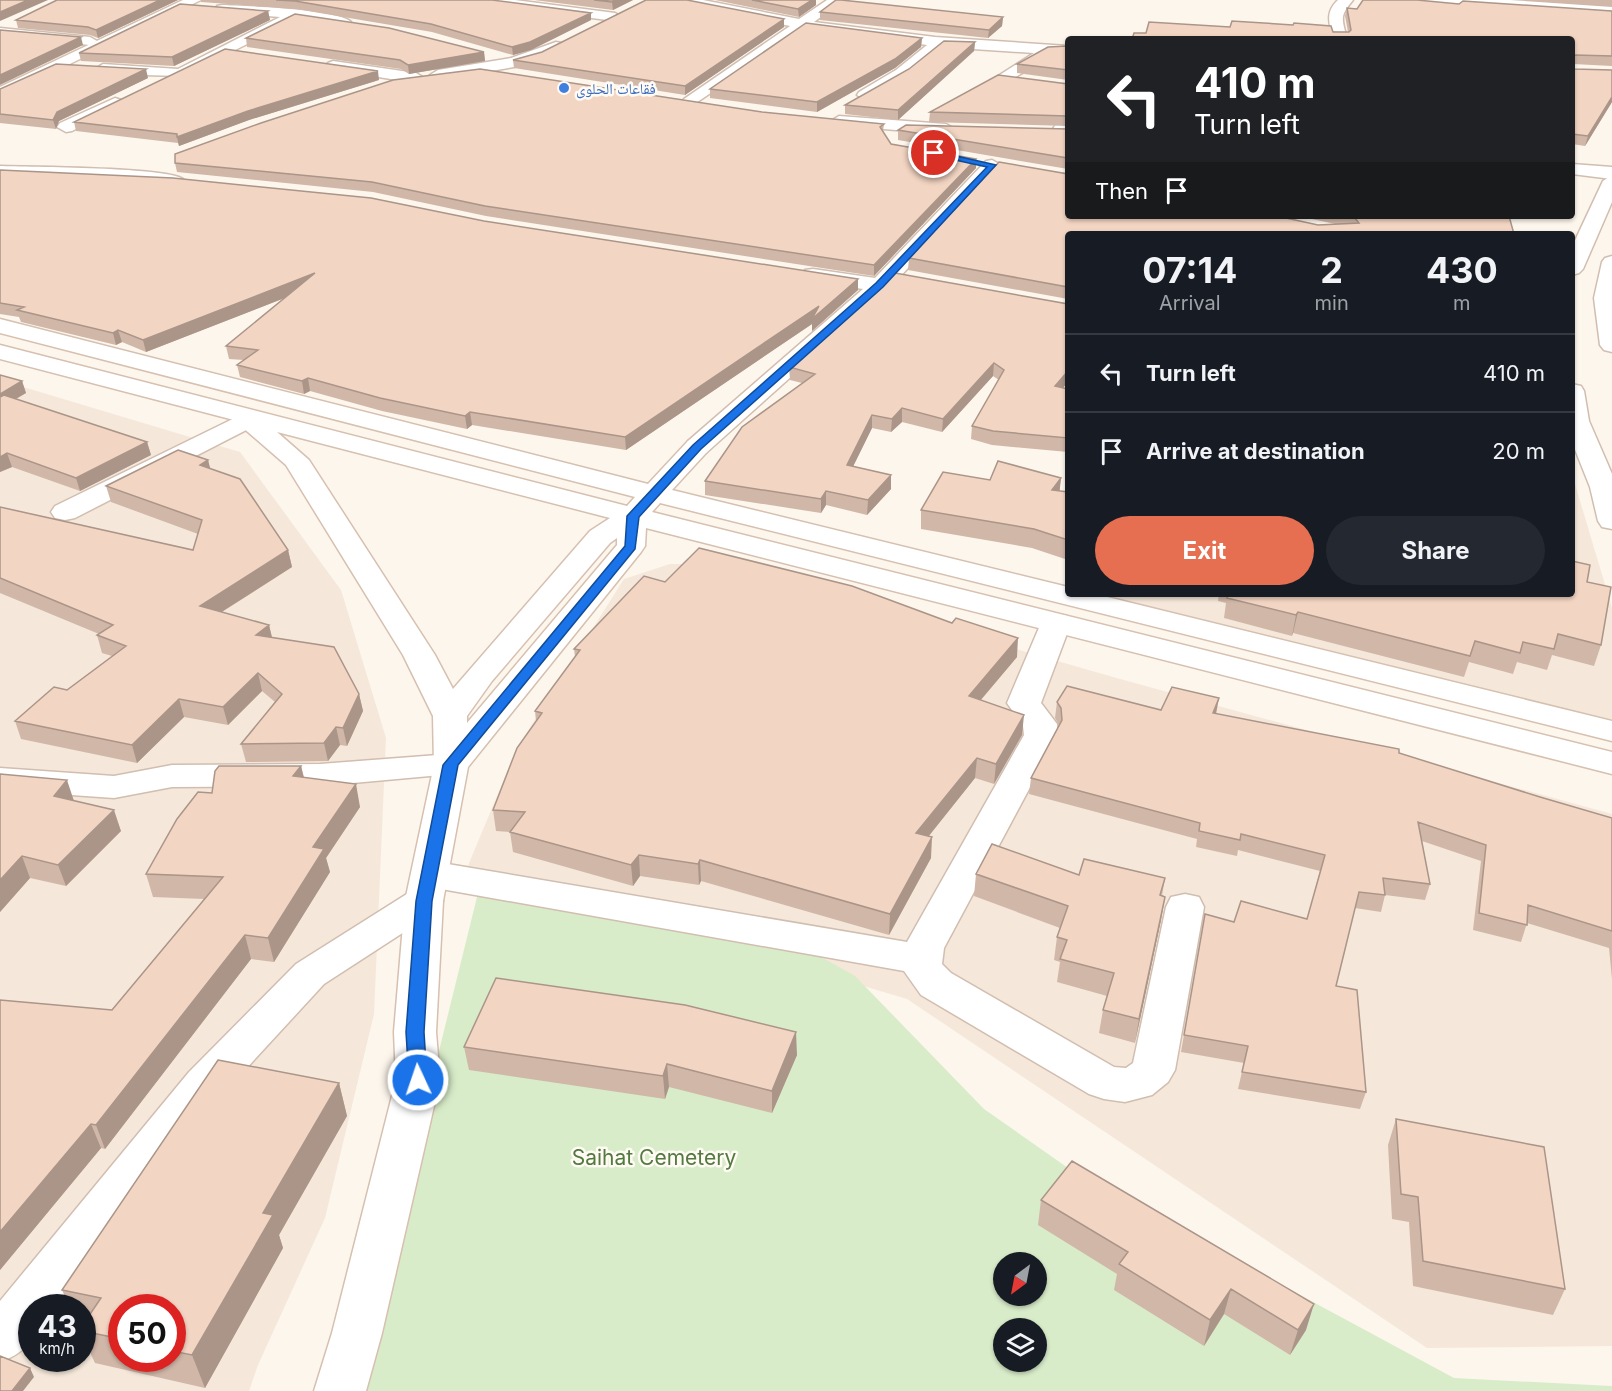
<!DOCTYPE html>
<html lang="en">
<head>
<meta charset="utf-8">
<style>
  body { margin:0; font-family:Inter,"Noto Naskh Arabic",sans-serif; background:#242831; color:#f1f3f6; height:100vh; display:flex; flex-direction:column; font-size:22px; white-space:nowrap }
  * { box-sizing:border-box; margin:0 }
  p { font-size:20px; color:#9ea1a6 }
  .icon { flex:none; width:33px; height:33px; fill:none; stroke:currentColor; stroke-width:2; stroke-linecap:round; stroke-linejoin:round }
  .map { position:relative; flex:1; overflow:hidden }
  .side { position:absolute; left:1065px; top:231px; width:510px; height:366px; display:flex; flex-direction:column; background:#171b24; border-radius:6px; box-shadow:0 2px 4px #0004 }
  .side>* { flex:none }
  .hud { position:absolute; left:1065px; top:36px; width:510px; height:183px; border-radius:6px; box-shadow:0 2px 4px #0004; background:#202124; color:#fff; overflow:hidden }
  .needle { width:39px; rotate:212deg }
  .buttons { position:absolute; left:993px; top:1252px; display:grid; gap:12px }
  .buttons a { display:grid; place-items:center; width:54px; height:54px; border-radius:50%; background:#171b24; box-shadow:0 2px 4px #0004; font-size:30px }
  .speed { position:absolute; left:18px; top:1294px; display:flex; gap:12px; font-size:30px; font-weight:700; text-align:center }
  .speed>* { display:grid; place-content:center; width:78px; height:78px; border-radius:50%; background:#171b24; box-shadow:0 2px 4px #0004; line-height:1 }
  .speed small { font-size:15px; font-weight:400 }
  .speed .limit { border:9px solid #d22; background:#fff; color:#111 }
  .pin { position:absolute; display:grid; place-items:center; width:51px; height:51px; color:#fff; margin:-26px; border:3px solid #fff; border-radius:50%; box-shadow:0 2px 6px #0007 }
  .me { position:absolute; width:66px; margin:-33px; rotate:357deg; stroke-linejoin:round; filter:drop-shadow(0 0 4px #0008) }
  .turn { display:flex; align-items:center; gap:21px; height:126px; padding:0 30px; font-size:27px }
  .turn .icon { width:78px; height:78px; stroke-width:2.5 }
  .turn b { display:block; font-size:42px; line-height:51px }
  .then { display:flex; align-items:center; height:57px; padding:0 30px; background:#0003; gap:12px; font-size:22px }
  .eta { display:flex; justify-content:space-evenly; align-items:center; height:102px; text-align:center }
  .eta b { font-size:36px; font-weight:700; line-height:42px }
  .cta { display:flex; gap:12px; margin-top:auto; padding:12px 30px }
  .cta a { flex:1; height:69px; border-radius:36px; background:#e76f51; color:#fff; font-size:24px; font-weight:700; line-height:69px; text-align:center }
  .cta a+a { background:#242831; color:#f1f3f6 }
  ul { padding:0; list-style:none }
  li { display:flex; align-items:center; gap:18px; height:78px; padding:0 30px; border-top:2px solid #363941 }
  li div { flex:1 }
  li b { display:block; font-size:22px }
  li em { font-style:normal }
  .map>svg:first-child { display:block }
  .residential { fill:#f5e8da; fill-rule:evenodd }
  .green { fill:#d8ecc9; fill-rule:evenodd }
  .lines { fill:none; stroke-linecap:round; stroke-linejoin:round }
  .minor-casing { stroke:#d1beb0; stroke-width:3 }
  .tertiary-casing { stroke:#d1beb0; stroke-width:3 }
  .secondary-casing { stroke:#d6c0b0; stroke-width:3 }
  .minor { fill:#fff; fill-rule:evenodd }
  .tertiary { fill:#fff; fill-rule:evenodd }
  .secondary { fill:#fff; fill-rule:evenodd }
  .wall { fill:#d1b7a8; fill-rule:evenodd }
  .shaded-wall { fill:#aa9588 }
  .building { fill:#f3d5c3; stroke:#aa9588; stroke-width:1.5 }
  .route { fill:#1a73e8; stroke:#114b97; stroke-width:1.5 }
  .shop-dot { fill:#3f7fe0; stroke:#fffaf3; stroke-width:2 }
  .labels { text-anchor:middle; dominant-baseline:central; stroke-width:5; stroke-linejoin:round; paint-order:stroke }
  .far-shop-label { font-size:15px; fill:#366cbe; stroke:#fffaf3; text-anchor:start }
  .near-park-label { font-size:21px; fill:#537a41; stroke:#fffaf3 }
</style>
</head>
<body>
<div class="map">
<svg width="1612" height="1391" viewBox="0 0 1612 1391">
  <rect width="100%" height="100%" fill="#fdf6ec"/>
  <path class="residential" d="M0 380 240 452 341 590 386 738 374 1014 325 1218 258 1365 249 1391H0ZM32 1308H82V1359H32ZM122 1308H172V1359H122Z
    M1572 474 1612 608V726L1082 594H1572Z
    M670 564H705L816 591 1113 677 1612 814V1346L1427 1348 907 999 467 868 517 748 624 579Z"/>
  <path class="green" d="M478 893 798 944 855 976 984 1109 1078 1175 1454 1378 1612 1386V1391H355ZM1004 1263H1036V1296H1004ZM1004 1329H1036V1362H1004Z"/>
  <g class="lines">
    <g class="minor-casing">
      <path id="minor" d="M476 0H515L615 13 622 17 615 21 483 4Z
        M674 0H703L799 19 827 0H843L814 22 935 37 1068 46V54H1054L1004 84 996 79 998 76 1034 53 943 47 908 76 865 100 857 95 859 92 896 70 927 45 805 29 690 107 682 102 684 99 790 26 681 4Z
        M1338 0H1353C1339 17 1342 18 1347 39H1333C1329 23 1325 12 1338 0Z
        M222 5C244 6 339 9 351 22L344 26 290 18V23L182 76 103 74 95 69 103 64 178 69 280 17 217 12V6Z
        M0 28 90 37 97 41 90 45 0 36Z
        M556 42 561 43 563 46 561 49 514 67 438 80 430 75 438 70 511 58Z
        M333 61 416 73 424 78 416 83 328 69 325 66 328 63Z
        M115 98 121 100 123 103 121 106 72 131 66 132 57 127 60 123Z
        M839 116 946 124 955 129 946 134 833 125 831 121Z
        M1068 116V133L1065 137H1053L1050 133C1055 126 1059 118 1068 116Z
        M992 160 1001 165 998 169 888 290 706 453 697 455 688 453 684 447 688 441 863 289 805 280 802 275 805 270 813 269 875 278 986 161Z
        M1572 164 1612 167V179L1572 174Z
        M0 166C25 167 175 167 184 180L175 186 122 181 0 178Z
        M247 412 256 415 260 420 256 425 75 518 65 520 55 518 51 512 55 506Z
        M1056 614 1067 616 1071 623 1041 703 1057 724 1058 735 944 948 942 964 951 973 1114 1067 1126 1068 1133 1063 1166 907 1171 897 1185 894 1199 897 1204 907 1175 1070 1168 1082 1152 1095 1125 1102 1104 1099 1089 1094 921 995 904 971 430 887 417 883 411 874 417 865 430 861 907 942 1024 735 1023 726 1007 703 1041 623 1045 616Z
        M451 754 463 757 468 765 463 773 320 786 172 787 114 798 0 790V768L114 776 172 765 320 764Z
        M424 888 438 892 443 901 438 910 324 984 221 1096 55 1308H32C32 1339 32 1350 0 1362V1301L189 1072 296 964 410 892Z"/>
    </g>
    <g class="tertiary-casing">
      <path id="tertiary" d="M1407 0H1532L1612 5V13L1511 7 1505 10 1414 4Z
        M1612 175V202L1583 269 1579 273 1572 275V247L1603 181Z
        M1612 256V352L1604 350 1600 345 1594 298 1602 262 1605 258Z
        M1572 384 1581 386 1584 391 1589 421 1612 474V529L1602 527 1598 521 1590 487 1572 442Z"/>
    </g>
    <g class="secondary-casing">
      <path id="secondary" d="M183 0H201L0 98V87Z
        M0 319 648 484 688 441 697 439 706 441 710 447 706 453 672 490 1068 587V594H1095L1612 721V741L660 503 652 512 1612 752V774L646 528 645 546 641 552 468 767 443 901 436 1032 440 1080 382 1333 366 1391H314L332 1333 396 1080 394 1032 405 901 434 765 433 716 403 655 286 465 234 420 0 359V345L627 506 635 497 0 333ZM277 432 610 518 590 531 453 689 435 655 309 460ZM617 538V545L467 723V716L492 681 610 543Z"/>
    </g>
    <use href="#minor" class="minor"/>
    <use href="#tertiary" class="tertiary"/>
    <use href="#secondary" class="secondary"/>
  </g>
  <path class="wall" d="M57 0H178L98 38 90 35 18 28 16 20Z
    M201 0H492L591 13V20L531 50 513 55 432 32 296 9 201 2Z
    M534 0H633L613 10Z
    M715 0H816V5L799 17Z
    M1510 0H1612V7Z
    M1459 4 1612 11V66L1573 64 1574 69 1612 70V102L1585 146 1572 144V39L1146 33 1230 27 1348 32 1345 16 1347 8 1357 9Z
    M268 11 270 20 174 66 81 61 79 53Z
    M820 12 1003 17 1002 26 988 38 820 20Z
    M784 19V27L685 95 514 68 513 60 542 52Z
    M246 38 484 52 485 61 409 74 401 69 247 47Z
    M922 38 921 47 895 68 817 112 710 98V89Z
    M975 42 974 51 898 120 845 114V105L909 69Z
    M1068 46V80L1017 73V64Z
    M148 78 59 121 56 129 0 123V89Z
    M379 80 249 120 179 146 178 143 76 131 74 122Z
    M1068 84V126L929 122 930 112Z
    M762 112 884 124 883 132 891 144 976 168 874 276 486 216 373 192 177 172 175 163Z
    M1068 129V169L898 140V130Z
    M999 162 1068 174V216H1277L1318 225 1335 224 1298 216H1509L1514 234H1068V299L908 270 909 258Z
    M0 170 484 221 858 290 812 331V324L626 450 472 425 467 429 382 411 310 391 304 394 240 377 237 365 244 360 229 359 226 346 287 297 146 352 122 342 116 345 21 322 19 317 0 314Z
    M1068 304V382L1063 388 1068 389V452L992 445 971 439 972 426 999 380 993 376 942 432 902 422 891 432 872 428 853 466 891 475V489L867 515 826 505 821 513 705 495V481L802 383 790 380 789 367Z
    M0 375 22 381 26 393 16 399 147 442 151 455 80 491 12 467 0 472Z
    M208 460 210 468 288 550 292 567 222 612 269 625 272 637 359 694 363 711 347 746 340 745 328 761 246 762 241 744 275 702 262 691 228 725 184 717 137 763 21 739 15 721 67 690 112 656 102 653 97 635 99 634 0 593V507L193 550 198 534 111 502 106 486Z
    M1061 478 1059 491 1068 492V560L1032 548 921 529V510Z
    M665 582 1017 657 981 700 1022 735 994 784 975 778 929 836 931 858 889 935 701 881 699 885 640 876 633 886 513 852 510 832 496 831 493 810 536 721 535 711 575 657 574 649Z
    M1587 582 1601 645 1594 666 1552 655 1547 670 1517 662 1513 674 1469 662 1464 677 1293 633 1292 636 1224 618 1226 603 1218 601 1219 594H1572Z
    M1057 702 1216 714 1399 753 1540 797 1612 818V979L1609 948 1527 923 1521 942 1473 930 1481 861 1422 841 1430 884 1425 900 1385 895 1381 912 1355 908 1336 986 1366 1092 1360 1109 1238 1089 1244 1063 1181 1052 1205 914 1234 922 1307 919 1320 871 1238 850 1237 856 1196 847 1197 839 1029 794 1031 778 1059 725 1055 718Z
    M301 766 304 777 360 807 326 858 330 872 274 962 251 959 105 1149 101 1148 0 1270V1000L112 1010 204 899 153 897 146 874 212 793Z
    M0 774 73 800 121 831 66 886 30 878 0 912Z
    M976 874 1079 875 1165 878 1162 896 1161 920 1135 1043 1099 1033 1103 1010 1107 996 1057 982 1060 962 1054 960 1057 937 1060 928 974 896Z
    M464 1047 797 1055 772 1113 669 1087 665 1099 469 1070Z
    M339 1083 347 1116 279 1235 283 1248 205 1388 95 1363 82 1335V1326L84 1324H82V1308H70L62 1290ZM122 1308H172V1359H122Z
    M1396 1119 1565 1289 1553 1315 1413 1286 1409 1222 1392 1219 1388 1145Z
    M1072 1161 1306 1330 1290 1355 1224 1314 1204 1346 1114 1290 1117 1274 1038 1225 1041 1200Z"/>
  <path class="shaded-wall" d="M28 0H48L0 21V12Z
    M160 0H178L98 38 96 30Z
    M617 0H633L613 10 612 2Z
    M812 0H816V5L799 17 798 9Z
    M268 11 270 20 174 66 172 57Z
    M591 13V20L531 50 513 55 512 47Z
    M1003 17 1002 26 988 38 989 30Z
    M784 19V27L685 95V86Z
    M81 37 83 45 0 85V75Z
    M922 38 921 47 895 68 817 112V102Z
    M975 42 974 51 898 120V110Z
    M484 52 485 61 409 74 408 65Z
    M146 69 148 78 59 121 56 129 53 120 57 112Z
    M378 71 379 80 249 120 179 146 177 137 248 111Z
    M1612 97V102L1585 146 1588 136Z
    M976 159V168L874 276V265Z
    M315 273 318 285 146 352 143 340Z
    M858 279V290L812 331V324L626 450 625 437Z
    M118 330 122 342 116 345 113 333Z
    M994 363 993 376 942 432 943 419Z
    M1068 371V382L1053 399 1055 386Z
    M308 378 310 391 304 394 302 381Z
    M22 381 26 393 0 408V394Z
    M902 408V422L891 432 892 419Z
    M470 412 472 425 467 429 465 416Z
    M872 415V428L847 479V465Z
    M147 442 151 455 80 491 76 478Z
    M7 453 12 467 0 472V457Z
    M208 460 212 476 200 465Z
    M891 475V489L867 515 868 500Z
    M1061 478 1059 497 1052 490Z
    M826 491V505L821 513V499Z
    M288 550 292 567 204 623 200 606Z
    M1298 612 1293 633 1292 636 1296 615Z
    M269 625 273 642 256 635Z
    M1018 638 1017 657 967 716 969 696Z
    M258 673 262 691 228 725 223 707Z
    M359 694 363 711 347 746 343 728Z
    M1219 698 1216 714 1213 713Z
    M179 699 184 717 137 763 132 745Z
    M1024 715 1022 735 994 784 996 764Z
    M336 727 340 745 328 761 324 743Z
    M977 758 975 778 915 853 916 833Z
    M301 766 306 788 293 776Z
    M67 780 74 801 54 796Z
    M356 784 360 807 326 858 330 872 274 962 268 938 313 847Z
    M114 810 121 831 66 886 58 865Z
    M932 837 931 858 889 935 890 914Z
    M639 855 640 876 633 886 631 865Z
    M22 856 30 878 0 912V880Z
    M700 860 701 881 699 885 698 864Z
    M1165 897 1161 920 1135 1043 1139 1019Z
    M245 935 251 959 105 1149 96 1125Z
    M796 1032 797 1055 772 1113V1091Z
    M667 1064 669 1087 665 1099 663 1076Z
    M339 1083 347 1116 279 1235 283 1248 205 1388 192 1355 263 1213Z
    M91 1124 101 1148 0 1270V1232Z
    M1231 1289 1224 1314 1204 1346 1210 1320Z
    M1314 1304 1306 1330 1290 1355 1298 1330Z
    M30 1368 34 1377 23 1391H12Z"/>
  <path class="building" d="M0 0H28L0 12Z
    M57 0H160L96 30 88 27 16 20Z
    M276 0H492L591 13 530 42 512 47 431 24 295 1Z
    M594 0H617L612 2Z
    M646 0H687L784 19 685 86 513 60 542 52Z
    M752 0H812L798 9Z
    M836 0H841L1003 17 989 30 820 12Z
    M1363 0H1417L1459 4 1463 1 1612 11V56L1575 55 1572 57 1574 69 1612 70V97L1588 136 1572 134V39H1132L1134 33H1146L1149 22 1230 27 1232 21 1293 25 1294 23 1331 26 1333 32H1349L1351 30 1347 8 1357 9Z
    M180 4 268 11 172 57 79 53Z
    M295 14 389 28 484 52 408 65 400 60 246 38Z
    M806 23 922 38 895 59 817 102 710 89Z
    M0 30 81 37 0 75Z
    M944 41 975 42 898 110 845 105 909 69Z
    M1068 46V70L1017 64 1048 47Z
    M225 49 378 71 248 111 177 137V134L74 122Z
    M56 64 146 69 57 112 53 120 0 114V89Z
    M480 69 762 112 884 124 880 127 891 144 976 159 874 265 485 206 372 182 175 163V154L261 123 393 80Z
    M998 75 1068 84V116L930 112Z
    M906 125 1068 129V158L898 130Z
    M999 162 1068 174V216H1277L1318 225 1359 223 1354 217 1351 216H1509L1514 234H1068V287L909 258Z
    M0 170 173 178 371 198 484 221 858 279 812 319 819 306 625 437 470 412 465 416 380 398 308 378 302 381 237 365 258 350 226 346 315 273 143 340 118 330 113 333 17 310 24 307 0 303Z
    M895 273 1068 304V371L1055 386 1068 389V438L993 431 972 426 1004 370 994 363 943 419 902 408 892 419 872 415 847 465 891 475 868 500 826 491 821 499 705 481 742 427 815 374 789 367Z
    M0 375 22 381 0 394Z
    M4 395 147 442 76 478 7 453 0 457V397Z
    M178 450 208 460 200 465 240 479 288 550 200 606 269 625 256 635 334 647 359 694 343 728 336 727 324 743 241 744 282 694 258 673 223 707 179 699 132 745 15 721 54 687 67 690 126 646 97 635 113 625 0 578V507L193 550 202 520 106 486Z
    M998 461 1061 478 1052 490 1068 492V540L1034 529 921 510 943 472 990 480Z
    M699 548 852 586 952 623 956 618 1018 638 969 696 1024 715 996 764 977 758 916 833 932 837 890 914 700 860 698 864 639 855 631 865 510 832 525 812 493 810 517 748 542 713 535 711 580 650 574 649 644 576 665 582Z
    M1572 561 1590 565 1587 582 1611 587 1601 645 1558 634 1554 649 1523 642 1520 653 1475 641 1470 656 1298 612 1296 615 1227 598 1230 594H1572Z
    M1067 686 1161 710 1172 687 1219 698 1213 713 1399 749V753L1540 797 1612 818V931L1528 905 1527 925 1479 913 1486 845 1418 822 1430 884 1383 878 1385 895 1359 892 1336 986 1357 990 1366 1092 1242 1072 1248 1046 1184 1035 1205 914 1234 922 1241 901 1307 919 1325 855 1241 834 1240 840 1199 831 1200 823 1031 778 1062 720 1061 708 1057 702Z
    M219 766H301L293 776 356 784 313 847 324 849 268 938 245 935 96 1125 91 1124 0 1232V1000L112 1010 223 877 146 874 177 819 198 792 212 793 215 771Z
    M0 774 67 780 54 796 114 810 58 865 22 856 0 880Z
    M992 844 1079 875 1084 859 1165 878 1160 895 1165 897 1139 1019 1103 1010 1114 973 1060 959 1067 940 1057 937 1068 906 976 874Z
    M496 978 685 1005 796 1032 772 1091 667 1064 663 1076 464 1047Z
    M218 1060 339 1083 263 1213 273 1215 192 1355 172 1351V1308H122V1339L82 1331V1326L101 1298 62 1290Z
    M1396 1119 1544 1147 1565 1289 1423 1261 1418 1197 1401 1194Z
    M1072 1161 1314 1304 1298 1330 1231 1289 1210 1320 1119 1264 1128 1252 1041 1200Z
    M0 1356 30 1368 12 1391H0Z"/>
  <path class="route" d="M934 151 996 165 883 287 701 449 639 517 635 549 458 765 432 901 424 1032 427 1080 424 1085H411L409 1080 406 1032 416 901 443 765 625 546 627 516 693 445 876 283 987 167 932 155Z"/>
  <circle class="shop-dot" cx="564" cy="88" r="6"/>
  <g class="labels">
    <g class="far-shop-label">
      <text x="576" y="88">فقاعات الحلوى</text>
    </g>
    <g class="near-park-label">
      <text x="654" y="1157">Saihat Cemetery</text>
    </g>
  </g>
</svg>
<div class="buttons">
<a><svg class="needle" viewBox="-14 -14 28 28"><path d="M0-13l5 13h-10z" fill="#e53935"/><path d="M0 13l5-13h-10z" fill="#9ea1a6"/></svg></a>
<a><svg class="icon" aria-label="layers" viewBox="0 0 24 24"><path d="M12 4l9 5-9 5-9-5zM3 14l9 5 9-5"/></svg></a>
</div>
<div class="speed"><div>43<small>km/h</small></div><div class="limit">50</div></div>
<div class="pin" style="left:934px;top:153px;background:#d93025"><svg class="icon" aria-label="arrive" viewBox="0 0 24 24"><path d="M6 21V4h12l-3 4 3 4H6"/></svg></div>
<svg class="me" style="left:418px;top:1080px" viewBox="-20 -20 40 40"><circle r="17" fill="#1a73e8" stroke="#fff" stroke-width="3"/><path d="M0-11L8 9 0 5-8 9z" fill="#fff"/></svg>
<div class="hud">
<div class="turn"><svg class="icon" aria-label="left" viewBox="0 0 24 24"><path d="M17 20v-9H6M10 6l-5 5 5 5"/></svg><div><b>410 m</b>Turn left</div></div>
<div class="then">Then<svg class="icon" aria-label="arrive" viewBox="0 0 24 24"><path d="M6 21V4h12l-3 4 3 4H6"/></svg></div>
</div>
<section class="side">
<div class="eta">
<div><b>07:14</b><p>Arrival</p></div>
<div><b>2</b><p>min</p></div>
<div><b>430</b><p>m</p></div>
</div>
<ul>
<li><svg class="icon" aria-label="left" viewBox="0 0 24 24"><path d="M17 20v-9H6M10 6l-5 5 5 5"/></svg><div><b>Turn left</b></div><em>410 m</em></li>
<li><svg class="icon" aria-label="arrive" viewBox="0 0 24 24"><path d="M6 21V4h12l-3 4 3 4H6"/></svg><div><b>Arrive at destination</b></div><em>20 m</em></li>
</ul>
<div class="cta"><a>Exit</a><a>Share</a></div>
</section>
</div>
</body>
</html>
